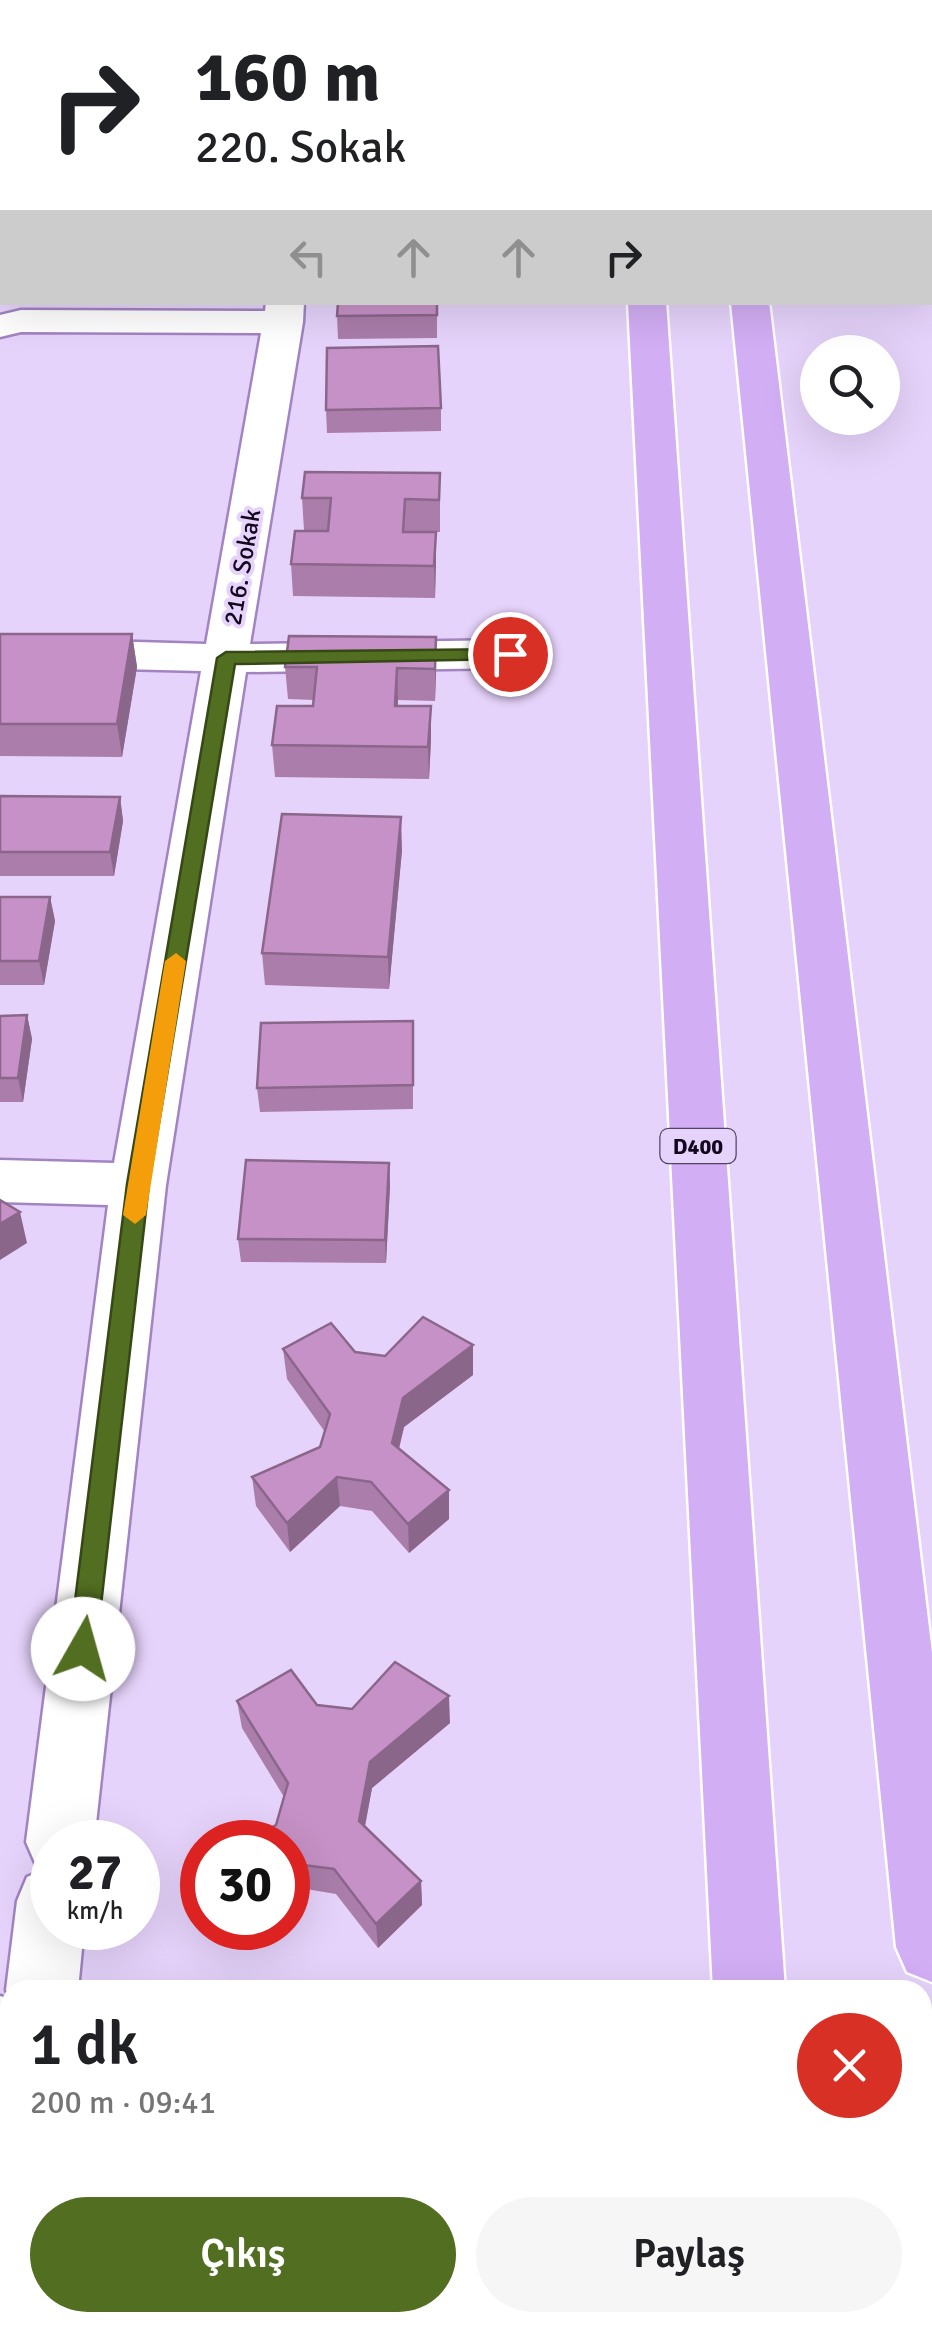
<!DOCTYPE html>
<html lang="tr">
<head>
<meta charset="utf-8">
<style>
  body { margin:0; font-family:Signika,sans-serif; background:#f6f6f6; color:#202124; height:100vh; display:flex; flex-direction:column; font-size:38px; white-space:nowrap }
  * { box-sizing:border-box; margin:0 }
  p { font-size:32px; color:#757577 }
  .icon { flex:none; width:55px; height:55px; fill:none; stroke:currentColor; stroke-width:2; stroke-linecap:round; stroke-linejoin:round }
  .map { position:relative; flex:1; overflow:hidden }
  .drawer { position:absolute; left:0px; top:1980px; width:932px; height:352px; display:flex; flex-direction:column; background:#fff; border-radius:30px 30px 0 0; box-shadow:0 10px 40px #0002 }
  .drawer>* { flex:none }
  .banner { position:absolute; left:0px; top:0px; width:932px; height:305px; box-shadow:0 10px 40px #0002; background:#fff; color:#202124; overflow:hidden }
  .controls { position:absolute; left:800px; top:335px; display:grid; gap:20px }
  .controls a { display:grid; place-items:center; width:100px; height:100px; border-radius:50%; background:#fff; box-shadow:0 10px 40px #0002; font-size:50px }
  .speed { position:absolute; left:30px; top:1820px; display:flex; gap:20px; font-size:50px; font-weight:700; text-align:center }
  .speed>* { display:grid; place-content:center; width:130px; height:130px; border-radius:50%; background:#fff; box-shadow:0 10px 40px #0002; line-height:1 }
  .speed small { font-size:25px; font-weight:400 }
  .speed .limit { border:15px solid #d22; background:#fff; color:#111 }
  .pin { position:absolute; display:grid; place-items:center; width:85px; height:85px; color:#fff; margin:-42px; border:5px solid #fff; border-radius:50%; box-shadow:0 2px 10px #0007 }
  .me { position:absolute; width:110px; margin:-55px; rotate:7deg; stroke-linejoin:round; filter:drop-shadow(0 0 8px #0008) }
  .turn { display:flex; align-items:center; gap:35px; height:210px; padding:0 30px; font-size:45px }
  .turn .icon { width:130px; height:130px; stroke-width:2.5 }
  .turn b { display:block; font-size:70px; line-height:85px }
  .lanes { display:flex; align-items:center; height:95px; padding:0 30px; background:#0003; justify-content:center; gap:50px; direction:ltr }
  .lanes .off { opacity:.35 }
  .round { display:grid; place-items:center; flex:none; width:105px; height:105px; border-radius:52px; background:#f6f6f6 }
  .summary { display:flex; align-items:center; justify-content:space-between; height:170px; padding:0 30px }
  h1 { font-size:60px; font-weight:600; line-height:75px }
  .cta { display:flex; gap:20px; margin-top:auto; padding:20px 30px }
  .cta a { flex:1; height:115px; border-radius:60px; background:#526e21; color:#fff; font-size:40px; font-weight:600; line-height:115px; text-align:center }
  .cta a+a { background:#f6f6f6; color:#202124 }
  .map>svg:first-child { display:block }
  .lines { fill:none; stroke-linecap:round; stroke-linejoin:round }
  .minor-casing { stroke:#a284c1; stroke-width:5 }
  .secondary-casing { stroke:#a284c1; stroke-width:5 }
  .trunk-casing { stroke:#fff; stroke-width:5 }
  .minor { fill:#fff; fill-rule:evenodd }
  .secondary { fill:#fff; fill-rule:evenodd }
  .trunk { fill:#d2aef4; fill-rule:evenodd }
  .wall { fill:#aa7daa }
  .shaded-wall { fill:#8b668b }
  .building { fill:#c691c6; stroke:#8b668b; stroke-width:2.5 }
  .route { fill:#526e21; stroke:#354815; stroke-width:2.5 }
  .slow { fill:#f59e0b }
  .labels { text-anchor:middle; dominant-baseline:central; stroke-width:8; stroke-linejoin:round; paint-order:stroke }
  .shield { fill:#e6d3fb; stroke:#524460; stroke-width:2.5 }
  .shield-label { font-size:22px; font-weight:bold; fill:#13071e }
  .street-label { font-size:25px; fill:#13071e; stroke:#e6d3fb }
</style>
</head>
<body>
<div class="map">
<svg width="932" height="2332" viewBox="0 0 932 2332">
  <rect width="100%" height="100%" fill="#e6d3fb"/>
  <g class="lines">
    <g class="minor-casing">
      <path id="minor" d="M258 0H288L289 2H259Z
        M0 38 2 39V58H0Z
        M266 302H304L303 322 250 644 510 640 526 644 532 654 526 664 510 668 246 672 166 1185 94 1842H52V1928H84L78 1990H10V2000L6 1990 17 1901 27 1877 45 1869 36 1865 26 1842 108 1205 0 1202V1160L114 1163 201 671 0 666V638L206 644 261 333 21 332 0 337V315L21 310 265 311Z
        M9 2125 10 2273 0 2278V2129Z"/>
    </g>
    <g class="secondary-casing">
      <path id="secondary" d="M0 1996 10 1999V2071L0 2068Z
        M0 2122 10 2125V2201L0 2198Z
        M922 2282 932 2285V2332H887L883 2322H922Z
        M478 2322H583L587 2332H482Z"/>
    </g>
    <g class="trunk-casing">
      <path id="trunk" d="M583 0H613L614 2H584Z
        M666 0H697L698 2H667Z
        M628 302H666L785 1990H713Z
        M731 302H769L932 1653V1982L907 1972 896 1947Z
        M732 2322H810L811 2332H731Z"/>
    </g>
    <use href="#minor" class="minor"/>
    <use href="#secondary" class="secondary"/>
    <use href="#trunk" class="trunk"/>
  </g>
  <path class="wall" d="M96 0H245V2H96Z
    M437 302V338L338 339 337 316Z
    M441 408V431L327 433 326 410Z
    M440 473V532H406H436L435 598 293 596 291 564 328 530H304L302 498Z
    M0 634H132L137 667 122 757 0 756Z
    M289 636 436 670 435 701 398 700V706H431V739L429 779 275 777 272 745 313 706 314 700 288 699 285 667Z
    M0 796 120 797 123 821 114 876H0Z
    M402 850 389 989 265 985 262 953Z
    M0 897H50L55 921 44 985H0Z
    M27 1015 32 1039 23 1102H0V1016Z
    M413 1021V1109L260 1112 257 1088Z
    M389 1163 390 1186 386 1263 241 1262 238 1239Z
    M283 1349 355 1352 473 1375 404 1427 399 1449 449 1519 409 1553 372 1511 340 1506 290 1552 256 1506 252 1477 320 1447 325 1432 287 1379Z
    M237 1701 317 1705 450 1723 372 1788 365 1827 421 1881 422 1905 378 1948 336 1894 300 1888 276 1825 284 1797 242 1728Z
    M230 1928H261L243 1946Z"/>
  <path class="shaded-wall" d="M110 0H147V2H110Z
    M229 0H245V2H222Z
    M0 151H2V174H0Z
    M436 532V564L435 598 434 566Z
    M132 634 137 667 122 757 117 724Z
    M436 637V670L435 701V669Z
    M397 668 398 700 396 738 395 706Z
    M431 706V739L429 779 428 747Z
    M120 797 123 821 114 876 110 852Z
    M401 817 402 850 389 989 388 957Z
    M50 897 55 921 44 985 39 961Z
    M27 1015 32 1039 23 1102 18 1078Z
    M389 1163 390 1186 386 1263 385 1240Z
    M20 1212 27 1243 0 1260V1224Z
    M473 1345V1375L404 1427 393 1472 392 1443 403 1398Z
    M337 1477 340 1506 290 1552 287 1523Z
    M449 1490V1519L409 1553 408 1524Z
    M449 1696 450 1723 372 1788 361 1846 359 1821 370 1762Z
    M296 1864 300 1888 288 1901V1872Z
    M421 1881 422 1905 378 1948 376 1924Z
    M239 1928H261L243 1946Z"/>
  <path class="building" d="M176 0H229L222 2H178Z
    M2 99V151H0V100Z
    M338 302H437V315L337 316Z
    M438 346 441 408 326 410 327 348Z
    M305 472 440 473 439 500 405 499 403 532H436L434 566 291 564 295 531H328L331 498H302Z
    M0 634H132L117 724H0Z
    M289 636 436 637 435 669 397 668 395 706H431L428 747 272 745 277 706H313L317 667H285Z
    M0 796 120 797 110 852H0Z
    M282 814 401 817 388 957 262 953Z
    M0 897H50L39 961H0Z
    M27 1015 18 1078H0V1016Z
    M413 1021V1085L257 1088 261 1023Z
    M246 1160 389 1163 385 1240 238 1239Z
    M0 1200 20 1212 0 1224Z
    M423 1317 473 1345 403 1398 392 1443 449 1490 408 1524 371 1482 337 1477 287 1523 252 1477 320 1447 330 1414 283 1349 331 1323 355 1352 385 1356Z
    M395 1662 449 1696 370 1762 359 1821 421 1881 376 1924 334 1869 296 1864 288 1872V1842H243L276 1825 288 1783 237 1701 291 1670 317 1705 352 1709Z"/>
  <path class="route" d="M510 649 517 650V659L235 664 149 1184 96 1649 92 1658 83 1661 73 1658 69 1649 127 1184 217 658 226 652Z"/>
  <path class="slow" d="M176 953 186 961 146 1215 135 1224 123 1215 165 961Z"/>
  <g class="labels">
    <rect class="shield" x="660.5" y="1129" width="75" height="34" rx="8"/>
    <g class="shield-label">
      <text x="698" y="1146">D400</text>
    </g>
    <g class="street-label">
      <text transform="translate(242 567) rotate(-80)">216. Sokak</text>
    </g>
  </g>
</svg>
<div class="controls">
<a><svg class="icon" aria-label="search" viewBox="0 0 24 24"><circle cx="10" cy="10" r="6"/><path d="M15 15l6 6"/></svg></a>
</div>
<div class="speed"><div>27<small>km/h</small></div><div class="limit">30</div></div>
<div class="pin" style="left:510px;top:654px;background:#d93025"><svg class="icon" aria-label="arrive" viewBox="0 0 24 24"><path d="M6 21V4h12l-3 4 3 4H6"/></svg></div>
<svg class="me" style="left:83px;top:1649px" viewBox="-20 -20 40 40"><circle r="19" fill="#fff"/><path d="M0-13L10 11 0 6-10 11z" fill="#526e21"/></svg>
<div class="banner">
<div class="turn"><svg class="icon" aria-label="right" viewBox="0 0 24 24"><path d="M7 20v-9h11M14 6l5 5-5 5"/></svg><div><b>160 m</b>220. Sokak</div></div>
<div class="lanes"><svg class="icon off" aria-label="left" viewBox="0 0 24 24"><path d="M17 20v-9H6M10 6l-5 5 5 5"/></svg><svg class="icon off" aria-label="ahead" viewBox="0 0 24 24"><path d="M12 20V5M6 11l6-6 6 6"/></svg><svg class="icon off" aria-label="ahead" viewBox="0 0 24 24"><path d="M12 20V5M6 11l6-6 6 6"/></svg><svg class="icon" aria-label="right" viewBox="0 0 24 24"><path d="M7 20v-9h11M14 6l5 5-5 5"/></svg></div>
</div>
<section class="drawer">
<div class="summary"><div><h1>1 dk</h1><p>200 m · 09:41</p></div><a class="round" style="background:#d93025;color:#fff"><svg class="icon" aria-label="close" viewBox="0 0 24 24"><path d="M6 6l12 12M18 6L6 18"/></svg></a></div>
<div class="cta"><a>Çıkış</a><a>Paylaş</a></div>
</section>
</div>
</body>
</html>
